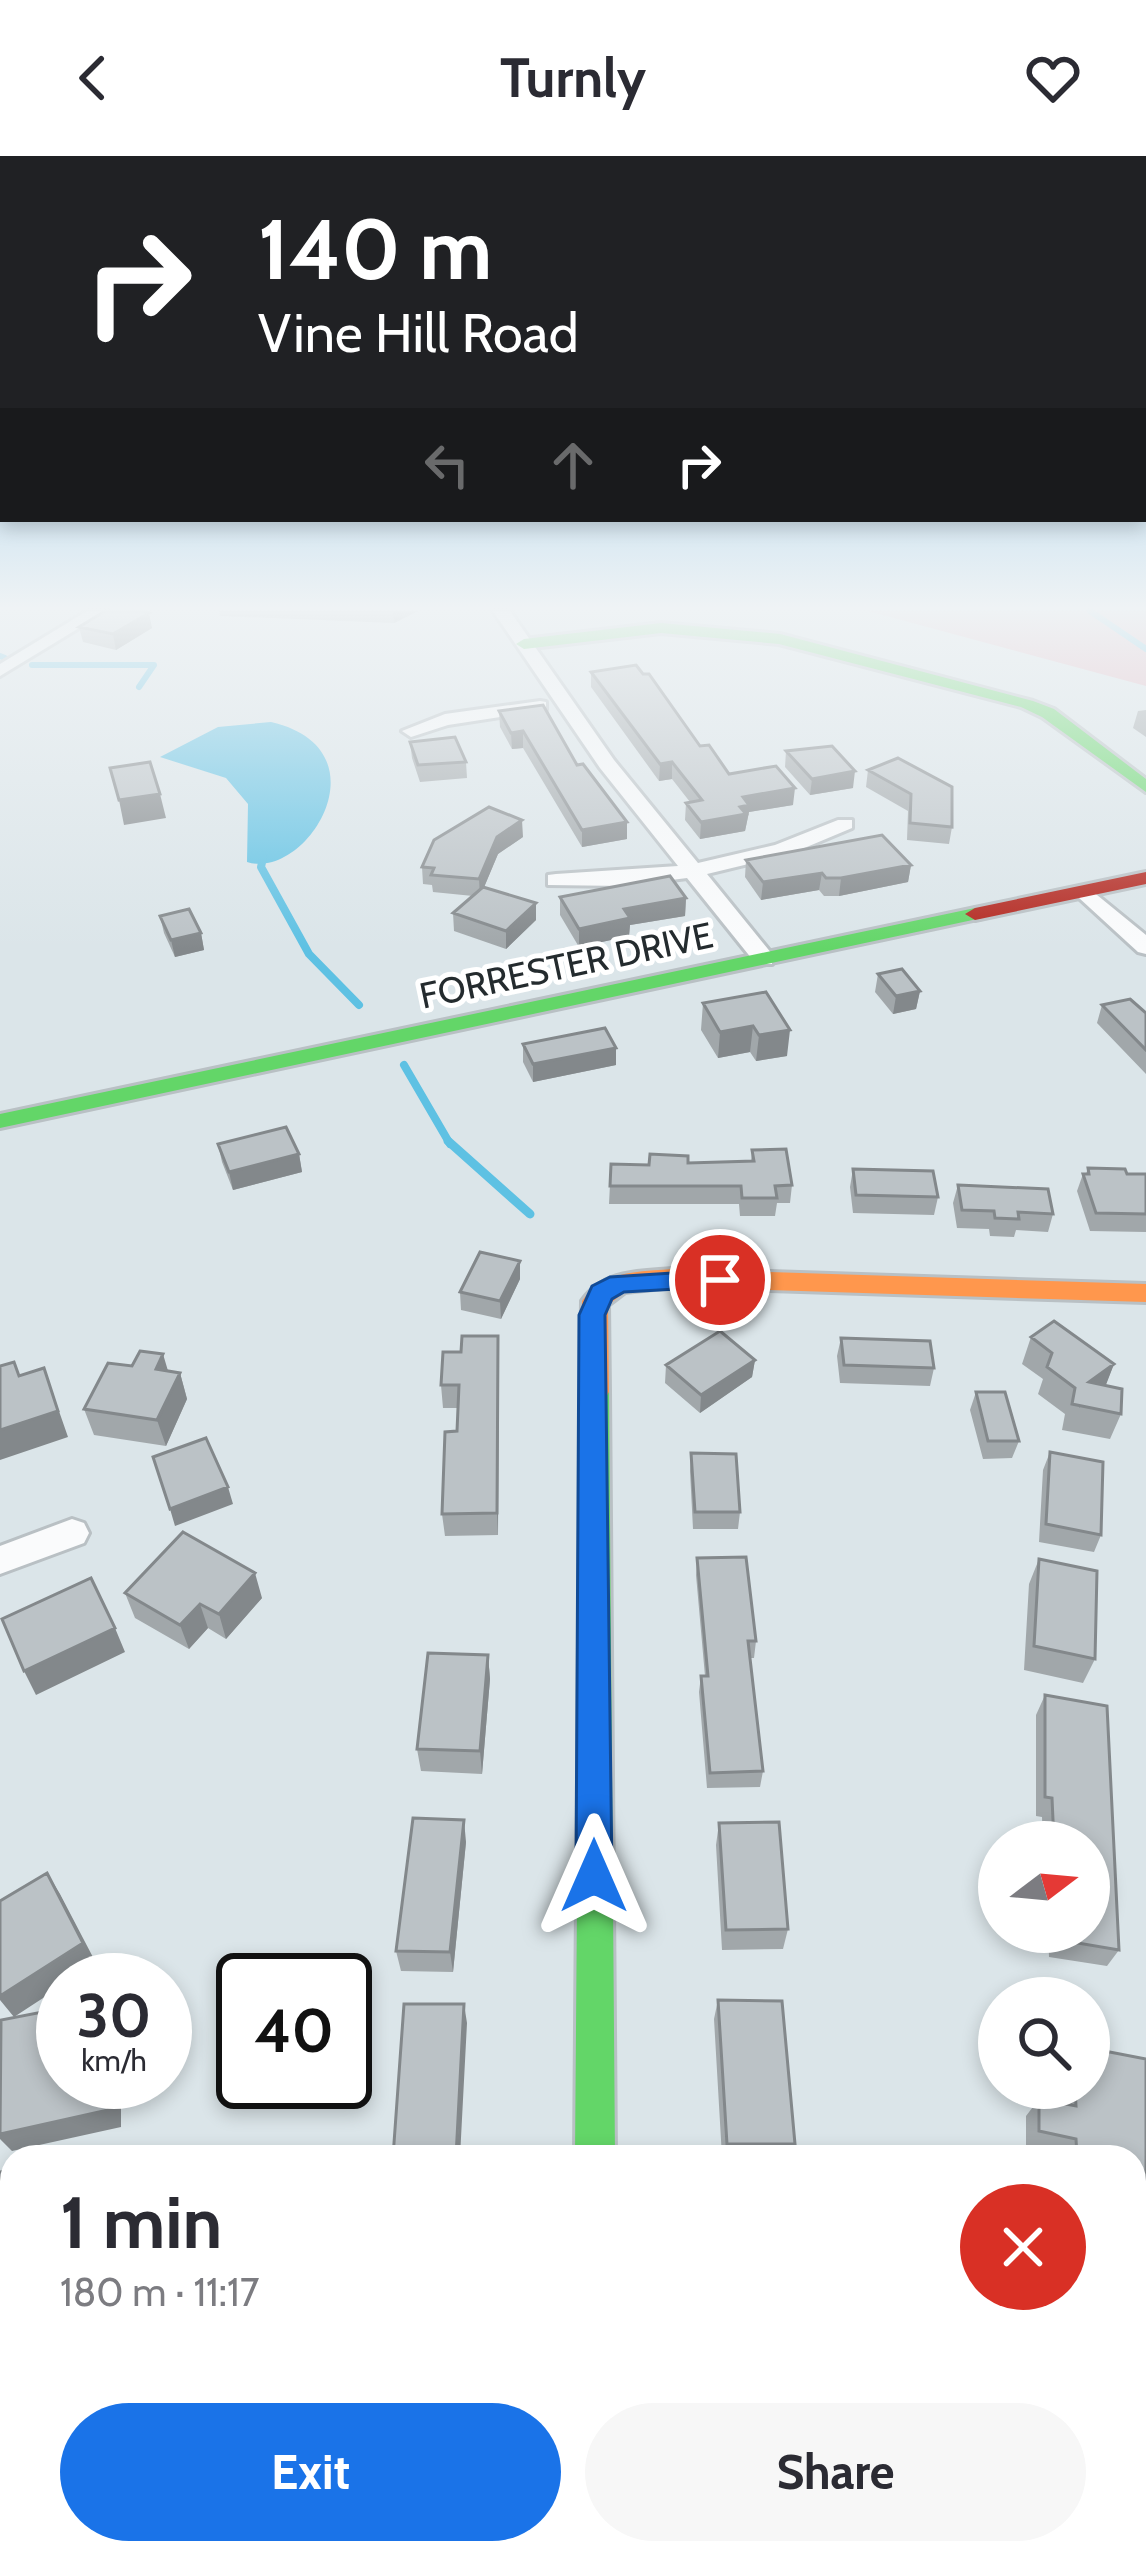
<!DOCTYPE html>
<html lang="en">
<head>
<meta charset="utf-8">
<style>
  body { margin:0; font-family:Cabin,sans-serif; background:#f7f7f7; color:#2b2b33; height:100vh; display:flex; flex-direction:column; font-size:45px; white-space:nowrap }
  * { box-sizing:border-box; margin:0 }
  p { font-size:39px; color:#7c7c81 }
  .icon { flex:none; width:66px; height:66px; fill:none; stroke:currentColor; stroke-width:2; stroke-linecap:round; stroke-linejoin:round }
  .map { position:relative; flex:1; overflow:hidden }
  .sheet { position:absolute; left:0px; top:1989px; width:1146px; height:420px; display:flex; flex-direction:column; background:#fff; border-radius:36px 36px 0 0; box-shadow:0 6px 18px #0003 }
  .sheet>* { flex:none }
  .top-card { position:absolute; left:0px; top:0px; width:1146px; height:366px; box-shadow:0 6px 18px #0003; background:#202124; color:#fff; overflow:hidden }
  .needle { width:78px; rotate:74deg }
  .controls { position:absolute; left:978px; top:1665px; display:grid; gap:24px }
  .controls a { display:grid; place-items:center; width:132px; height:132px; border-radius:50%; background:#fff; box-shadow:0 6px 18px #0003; font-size:60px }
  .speed { position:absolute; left:36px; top:1797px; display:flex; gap:24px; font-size:60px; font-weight:700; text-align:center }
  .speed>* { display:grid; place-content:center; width:156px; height:156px; border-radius:50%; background:#fff; box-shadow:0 6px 18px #0003; line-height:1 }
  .speed small { font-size:30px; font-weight:400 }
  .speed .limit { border:6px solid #111; border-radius:18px; background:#fff; color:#111 }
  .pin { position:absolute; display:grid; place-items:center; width:102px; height:102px; color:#fff; margin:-51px; border:6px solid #fff; border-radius:50%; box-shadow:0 3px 12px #0007 }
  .me { position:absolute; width:132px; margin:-66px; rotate:0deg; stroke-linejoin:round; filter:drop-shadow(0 0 9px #0008) }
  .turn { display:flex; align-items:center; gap:42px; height:252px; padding:0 60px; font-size:54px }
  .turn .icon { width:156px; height:156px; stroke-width:2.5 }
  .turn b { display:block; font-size:84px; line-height:102px }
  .lanes { display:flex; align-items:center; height:114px; padding:0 60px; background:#0003; justify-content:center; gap:60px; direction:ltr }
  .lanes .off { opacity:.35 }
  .round { display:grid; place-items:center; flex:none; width:126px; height:126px; border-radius:63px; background:#f7f7f7 }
  .overview { display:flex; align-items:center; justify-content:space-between; height:204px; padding:0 60px }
  h1 { font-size:72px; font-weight:700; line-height:90px }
  .action { display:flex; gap:24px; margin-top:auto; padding:24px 60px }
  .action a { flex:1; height:138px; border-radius:72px; background:#1a73e8; color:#fff; font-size:48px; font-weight:700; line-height:138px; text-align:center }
  .action a+a { background:#f7f7f7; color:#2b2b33 }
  header { display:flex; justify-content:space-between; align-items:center; height:156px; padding:0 60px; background:#fff; font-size:54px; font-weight:700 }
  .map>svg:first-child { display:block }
  .forest { fill:#e5b0bb }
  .water { fill:#5ec1e3 }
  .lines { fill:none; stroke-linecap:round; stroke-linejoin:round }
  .stream-far2 { stroke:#5ec1e3; stroke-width:6 }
  .stream-far1 { stroke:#5ec1e3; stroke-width:8 }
  .stream { stroke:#5ec1e3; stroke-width:9 }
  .street-casing { stroke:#b9c0c4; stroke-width:6 }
  .fast-casing { stroke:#b9c0c4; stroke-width:6 }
  .slow-casing { stroke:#b9c0c4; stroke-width:6 }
  .jam-casing { stroke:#b9c0c4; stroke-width:6 }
  .street { fill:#fafbfc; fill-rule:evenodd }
  .fast { fill:#63d668; fill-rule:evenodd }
  .slow { fill:#ff974d; fill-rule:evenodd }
  .jam { fill:#b3261e; fill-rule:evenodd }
  .wall { fill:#a1a7aa }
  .shaded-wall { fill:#83888b }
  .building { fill:#bbc2c6; stroke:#83888b; stroke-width:3 }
  .route { fill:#1a73e8; stroke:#114b97; stroke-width:3 }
  .labels { text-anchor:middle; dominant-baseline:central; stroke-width:10; stroke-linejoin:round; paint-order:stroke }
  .far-street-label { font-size:36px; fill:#242b2e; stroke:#fff }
</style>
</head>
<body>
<header><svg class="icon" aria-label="back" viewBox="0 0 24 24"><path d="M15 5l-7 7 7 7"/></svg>Turnly<svg class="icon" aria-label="heart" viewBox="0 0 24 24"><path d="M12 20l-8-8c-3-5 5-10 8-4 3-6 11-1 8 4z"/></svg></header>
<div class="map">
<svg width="1146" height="2409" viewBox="0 0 1146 2409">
  <rect width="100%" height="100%" fill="#dbe5e9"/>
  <path class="forest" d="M868 455H1146V530Z"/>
  <path class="water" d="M271 566C388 593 307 725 247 706L248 648 226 622 160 601 218 571Z"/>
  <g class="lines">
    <path class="stream-far2" d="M1090 455 1146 493
      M0 500 5 502
      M32 509H154L139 531"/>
    <path class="stream-far1" d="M263 702 261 711 309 798 359 849
      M404 909 450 988"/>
    <path class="stream" d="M448 985 530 1058"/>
    <g class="street-casing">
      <path id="street" d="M87 455H107L0 520V508Z
        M493 455H510L614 604 698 707 775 689 838 664H852V672L790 698 707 718 772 798V808H756L687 722 624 730 548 729V719L556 718 678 710 600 612Z
        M540 545 546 546V554L448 569 411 581 402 575 445 558Z
        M1086 730 1146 779V798L1138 796 1078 741V731Z
        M72 1363 84 1367 89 1377 84 1387 0 1418V1390Z
        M572 2397H624L625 2409H573Z"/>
    </g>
    <g class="fast-casing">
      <path id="fast" d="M661 467 780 478 1033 545 1054 553 1146 623V636L1042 561 1021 551 779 488 661 477 524 493 516 488 524 483Z
        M975 752 985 758 982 762 0 972V958Z
        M595 1226 605 1229 609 1236 615 2001H575L581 1236 585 1229Z"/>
    </g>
    <g class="slow-casing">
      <path id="slow" d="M672 1113 1146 1128V1146L672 1131 625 1136 608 1149 609 1236 605 1243H585L581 1236 582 1145C604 1114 638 1116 672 1113Z"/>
    </g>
    <g class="jam-casing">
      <path id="jam" d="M1146 716V728L975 764 965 758 975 752Z"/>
    </g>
    <use href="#street" class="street"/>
    <use href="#fast" class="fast"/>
    <use href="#slow" class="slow"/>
    <use href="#jam" class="jam"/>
  </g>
  <path class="wall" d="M219 455H418L394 467 220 460Z
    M79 471 152 472 116 494 83 486Z
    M591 516 700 590 729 618 793 649 749 656 745 675 700 683 685 664 686 647 690 646 672 623 659 625 591 531Z
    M1146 554V581L1133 572 1138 555Z
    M499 555 577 609 627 666V683L582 691 523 592 512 593 500 571Z
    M410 586 466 606 467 622 420 626 412 602Z
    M786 595 853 632 810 639 785 611Z
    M898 602 952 671 949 688 907 684 908 655 866 631 868 614Z
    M523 681 498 698 484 731 536 764 506 793 454 775 453 757 473 740 433 736 432 729 423 728 422 711Z
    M746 704 911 709 908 726 839 740H824L819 734 761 744 745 721Z
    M560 741 686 742 685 760 630 769 629 780 579 791 560 759Z
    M160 760 201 777 204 794 175 801 164 777Z
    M878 818 920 835 916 853 893 858 875 836Z
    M766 836 787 900 756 905 750 896 718 902 701 874 703 847Z
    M1102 849 1146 857V918L1097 867Z
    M523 888 616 909 533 926 523 906Z
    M218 988 299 998 302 1016 233 1034 222 1006Z
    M752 994 792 1029 790 1047H777L775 1060H740L739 1048H609L611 1008 649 1009 751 1006Z
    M1088 1012 1127 1018H1146V1076L1090 1075 1077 1035 1083 1018H1086Z
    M853 1013 938 1041 934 1059 853 1057 850 1031Z
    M958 1029 1053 1058 1048 1076 1016 1074 1014 1081 990 1080 989 1073 957 1072 953 1047Z
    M520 1105V1123L501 1163 461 1154 460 1136Z
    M498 1180V1379L445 1380 442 1358 457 1275 458 1252H443L441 1229 461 1196Z
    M1031 1181 1114 1208 1105 1230 1121 1258 1110 1283 1062 1274 1065 1258 1038 1238 1043 1223 1022 1208Z
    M841 1182 934 1212 930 1230 840 1227 837 1200Z
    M755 1204 752 1221 700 1257 665 1227 666 1209Z
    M168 1215 180 1217 187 1243 166 1290 94 1279 84 1253Z
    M976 1236 1019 1285 1012 1302 983 1303 970 1254Z
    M1050 1296 1101 1379 1094 1396 1039 1386 1043 1314Z
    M691 1297 740 1356 738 1373H693L690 1315Z
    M697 1402 756 1485 754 1502H750L763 1615 760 1631 707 1632 699 1536 701 1520H705L696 1419Z
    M1039 1403 1095 1503 1083 1527 1024 1514 1029 1428Z
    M125 1437 262 1442 226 1483 208 1472 189 1493 135 1462Z
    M488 1499 490 1523 482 1618 421 1615 417 1593Z
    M1045 1539 1107 1550 1119 1794 1107 1810 1049 1801 1048 1776H1089V1686H1043L1042 1661 1036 1660V1559Z
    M719 1667 788 1773 783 1793 722 1794 716 1689Z
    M466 1686 453 1816 401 1815 396 1795Z
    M718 1844 795 1988 790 2001H722L714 1863Z
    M1146 1903V2037L1136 2047 1134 2046V2001H1062V1999L1026 1992V1960L1039 1943 1061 1948V1932H1089Z
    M12 2014V2149L0 2151V2016Z
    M1134 2154 1146 2157V2316L1140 2318 1134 2317Z
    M0 2200H12V2346H0Z
    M780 2397H864L867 2409H783Z"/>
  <path class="shaded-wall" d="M393 455H418L394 467Z
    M149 457 152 472 116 494 113 478Z
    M523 575V592L512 593 511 577Z
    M672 606V623L659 625 660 608Z
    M855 615 853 632 810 639 812 623Z
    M795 632 793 649 749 656 745 675 700 683 701 666 743 641Z
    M160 638 166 662 124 669 119 644Z
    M522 664 523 681 498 698 480 741 479 723 497 681Z
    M627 666V683L582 691V674Z
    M911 709 908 726 839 740 841 722Z
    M822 717 819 734 761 744 763 726Z
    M686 742 685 760 630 769 629 780 579 791V773L624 753Z
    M536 747V764L506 793V775Z
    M201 777 204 794 175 801 171 784Z
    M920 835 916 853 893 858 896 840Z
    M753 870 750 896 718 902 720 876Z
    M790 874 787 900 756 905 759 879Z
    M616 892V909L533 926V908Z
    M299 998 302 1016 233 1034 229 1016Z
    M520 1105V1123L501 1163 500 1145Z
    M498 1180 499 1203 498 1379 497 1357Z
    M163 1198 171 1225 156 1213Z
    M755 1204 752 1221 700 1257 701 1239Z
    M1114 1208 1104 1234 1079 1252 1089 1226Z
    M44 1212 68 1281 0 1304V1274Z
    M180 1217 187 1243 166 1290 157 1264Z
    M228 1331 233 1348 175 1370 170 1353Z
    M255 1417 262 1442 226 1483 219 1458Z
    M200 1448 208 1472 189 1493 180 1469Z
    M115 1472 125 1496 36 1539 24 1515Z
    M488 1499 490 1523 482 1618 480 1595Z
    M464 1664 466 1686 453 1816 450 1796Z
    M47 1717 60 1738 96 1807 70 1824H63V1829L14 1861 0 1844V1840Z
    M464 1848 467 1867 460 2001H457Z
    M108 1926H121V1971L12 1995 0 1983V1978Z
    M439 2397H443V2409H438Z"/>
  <path class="building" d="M105 455H142L149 457 113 478 79 471Z
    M636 509 643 518H649L700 590 709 589 729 618 776 610 795 632 743 641 749 649 740 651 746 658 701 666 686 647 702 644 672 606 660 608 591 516Z
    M543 549 577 609 583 608 627 666 582 674 523 575 511 577 499 555Z
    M455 581 466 606 418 609 410 586Z
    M832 590 855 615 812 623 786 595Z
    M898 602 952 631V671L910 667 911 638 868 614Z
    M150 606 160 638 119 644 110 612Z
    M489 651 522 664 497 681 479 723 431 719 434 712 422 711 434 684Z
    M882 679 911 709 841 722H826L822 717 763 726 746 704Z
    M670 720 686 742 624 753 630 762 579 773 560 741Z
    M483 731 536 747 506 775 453 757Z
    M189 753 201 777 171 784 160 760Z
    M902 813 920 835 896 840 878 818Z
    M766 836 790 874 759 879 753 870 720 876 703 847Z
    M1130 843 1146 857V894L1102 849Z
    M605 872 616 892 533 908 523 888Z
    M286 971 299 998 229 1016 218 988Z
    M786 993 792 1029 775 1030 777 1042H742L741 1030H610L611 1008 649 1009 650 998 688 1000V1007L754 1005 752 994Z
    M1088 1012 1125 1013 1127 1018H1146V1058L1096 1057 1083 1018H1089Z
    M853 1013 933 1015 938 1041 856 1039Z
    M958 1029 1048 1033 1053 1058 1018 1056 1019 1063 995 1062 994 1055 962 1054Z
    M480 1096 520 1105 500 1145 460 1136Z
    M1054 1165 1114 1208 1089 1226 1122 1233 1121 1258 1072 1248 1075 1232 1047 1211 1052 1197 1031 1181Z
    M720 1175 755 1204 701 1239 666 1209Z
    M462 1180H498L497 1357 442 1358 445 1276 457 1275 459 1229H441L443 1196H461Z
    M841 1182 930 1185 934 1212 844 1209Z
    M140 1195 163 1198 156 1213 180 1217 157 1264 84 1253 108 1207 132 1210Z
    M14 1206 19 1220 44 1212 58 1255 0 1274V1210Z
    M976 1236H1005L1019 1285H988Z
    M206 1282 228 1331 170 1353 153 1301Z
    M1050 1296 1103 1306 1101 1379 1046 1368Z
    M691 1297 736 1298 740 1356H695Z
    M183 1376 255 1417 219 1458 200 1448 180 1469 125 1437Z
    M746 1401 756 1485H748L763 1615 710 1617 701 1520H708L697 1402Z
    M1039 1403 1097 1415 1095 1503 1034 1490Z
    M91 1422 115 1472 24 1515 2 1463Z
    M428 1497 488 1499 480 1595 417 1593Z
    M1045 1539 1107 1550 1119 1794 1060 1784 1059 1776H1089V1686H1054L1052 1642 1045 1641Z
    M413 1662 464 1664 450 1796 396 1795Z
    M779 1666 788 1773 726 1774 719 1667Z
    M47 1717 83 1787 0 1840V1745Z
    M718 1844 782 1845 795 1988H727Z
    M404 1848H464L456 2001H393Z
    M63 1852V1926H108V1954L0 1978 1 1864Z
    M1089 1892 1146 1903V2030L1134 2028V2001H1077L1076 1983 1039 1975V1943L1076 1950 1075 1932H1089Z
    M12 2014V2134L0 2136V2016Z
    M1134 2154 1146 2157V2307L1134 2304Z
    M0 2200H12V2339H0Z
    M366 2397H439L438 2409H365Z
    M788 2397H864L867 2409H791Z"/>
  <linearGradient id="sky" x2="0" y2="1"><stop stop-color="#71b9e6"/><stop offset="0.57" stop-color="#eff3f5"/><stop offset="1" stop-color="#eff3f5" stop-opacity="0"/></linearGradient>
  <rect width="1146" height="793" fill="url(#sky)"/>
  <path class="route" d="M720 1114 733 1124 729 1130 624 1136 612 1143 605 1159 612 1720 607 1733 594 1738 581 1733 576 1720 579 1159 592 1130 610 1121Z"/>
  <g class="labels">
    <g class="far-street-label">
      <text transform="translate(566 809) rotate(-12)">FORRESTER DRIVE</text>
    </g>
  </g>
</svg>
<div class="controls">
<a><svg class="needle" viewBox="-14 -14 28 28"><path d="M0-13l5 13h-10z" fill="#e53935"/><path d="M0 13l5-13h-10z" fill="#7c7c81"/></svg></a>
<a><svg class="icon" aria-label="search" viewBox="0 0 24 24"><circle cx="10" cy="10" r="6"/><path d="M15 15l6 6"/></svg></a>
</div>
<div class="speed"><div>30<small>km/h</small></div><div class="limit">40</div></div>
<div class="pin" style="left:720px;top:1124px;background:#d93025"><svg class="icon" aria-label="arrive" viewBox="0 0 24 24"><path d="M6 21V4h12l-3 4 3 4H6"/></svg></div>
<svg class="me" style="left:594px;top:1720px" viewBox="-20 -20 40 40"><path d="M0-17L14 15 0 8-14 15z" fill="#1a73e8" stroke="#fff" stroke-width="4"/></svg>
<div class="top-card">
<div class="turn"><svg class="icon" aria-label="right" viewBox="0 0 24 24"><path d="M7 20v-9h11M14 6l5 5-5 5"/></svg><div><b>140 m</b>Vine Hill Road</div></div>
<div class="lanes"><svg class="icon off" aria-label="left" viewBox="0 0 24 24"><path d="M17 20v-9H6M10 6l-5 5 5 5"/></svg><svg class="icon off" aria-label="ahead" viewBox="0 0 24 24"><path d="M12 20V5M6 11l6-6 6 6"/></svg><svg class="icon" aria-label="right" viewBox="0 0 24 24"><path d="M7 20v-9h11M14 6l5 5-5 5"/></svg></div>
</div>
<section class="sheet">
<div class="overview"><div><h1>1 min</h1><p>180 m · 11:17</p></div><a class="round" style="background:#d93025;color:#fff"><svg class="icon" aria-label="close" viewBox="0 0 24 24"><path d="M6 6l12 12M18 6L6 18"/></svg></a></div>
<div class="action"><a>Exit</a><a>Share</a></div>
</section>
</div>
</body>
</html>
